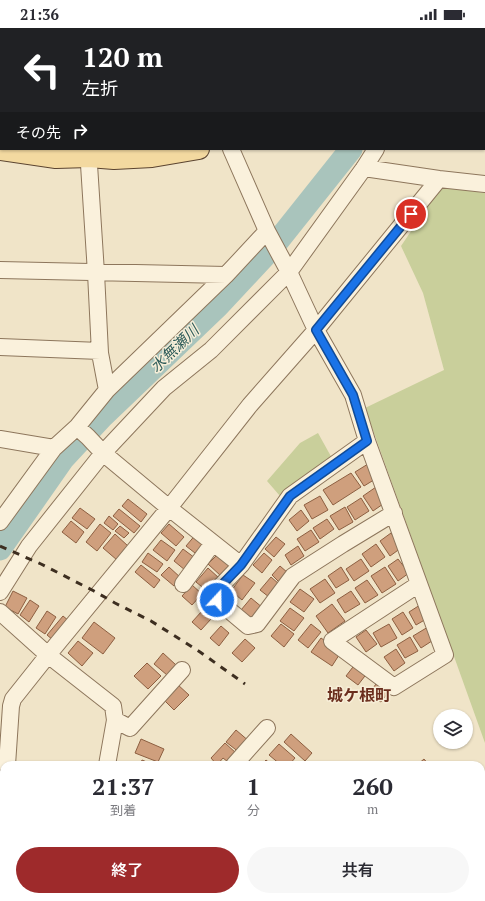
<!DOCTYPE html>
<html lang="ja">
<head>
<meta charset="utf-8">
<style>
  body { margin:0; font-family:"PT Serif","Noto Sans JP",serif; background:#f7f7f7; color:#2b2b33; height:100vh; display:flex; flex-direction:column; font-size:15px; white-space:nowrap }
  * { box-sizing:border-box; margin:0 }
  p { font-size:13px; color:#7c7c81 }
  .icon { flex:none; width:22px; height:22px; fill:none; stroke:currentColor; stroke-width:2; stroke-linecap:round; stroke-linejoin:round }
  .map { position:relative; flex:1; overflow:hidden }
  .panel { position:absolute; left:0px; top:733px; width:485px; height:140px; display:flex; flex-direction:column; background:#fff; border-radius:12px 12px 0 0; box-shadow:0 1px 3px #0004 }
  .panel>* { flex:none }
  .top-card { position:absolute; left:0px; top:0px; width:485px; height:122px; box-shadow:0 1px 3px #0004; background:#202124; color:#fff; overflow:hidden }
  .buttons { position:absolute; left:433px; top:681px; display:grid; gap:8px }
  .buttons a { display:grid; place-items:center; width:40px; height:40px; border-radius:50%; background:#fff; box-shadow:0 1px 3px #0004; font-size:20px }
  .pin { position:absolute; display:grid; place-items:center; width:34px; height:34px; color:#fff; margin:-17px; border:2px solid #fff; border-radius:50%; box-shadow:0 1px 4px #0007 }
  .me { position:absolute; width:44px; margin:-22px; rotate:21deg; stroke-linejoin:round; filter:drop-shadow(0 0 3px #0008) }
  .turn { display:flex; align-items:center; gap:14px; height:84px; padding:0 16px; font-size:18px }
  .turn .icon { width:52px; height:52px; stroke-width:2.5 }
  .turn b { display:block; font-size:28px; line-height:34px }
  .then { display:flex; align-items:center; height:38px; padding:0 16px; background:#0003; gap:8px; font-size:15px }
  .eta { display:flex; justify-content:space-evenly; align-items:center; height:68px; text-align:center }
  .eta b { font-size:24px; font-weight:600; line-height:28px }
  .button { display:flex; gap:8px; margin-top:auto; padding:8px 16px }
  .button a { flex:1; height:46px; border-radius:24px; background:#9e2a2b; color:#fff; font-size:16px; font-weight:600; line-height:46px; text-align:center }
  .button a+a { background:#f7f7f7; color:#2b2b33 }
  .status { display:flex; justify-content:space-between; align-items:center; height:28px; padding:0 20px; background:#fff; direction:ltr }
  .status svg { height:11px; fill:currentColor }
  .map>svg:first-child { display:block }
  .green { fill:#c9cf9b }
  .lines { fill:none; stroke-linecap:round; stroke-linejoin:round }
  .river { stroke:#a9c4bc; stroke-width:23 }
  .building { fill:#cf9f7d; stroke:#8d5f41 }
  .minor-casing { stroke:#8d765c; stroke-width:18 }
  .major-casing { stroke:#5b4430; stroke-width:22 }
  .minor { stroke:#faf1dc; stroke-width:16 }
  .major { stroke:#f3d9a0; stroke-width:20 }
  .rail { stroke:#3d2e20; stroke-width:3; stroke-dasharray:7 7; stroke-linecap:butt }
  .route-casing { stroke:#114b97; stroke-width:10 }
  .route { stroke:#1a73e8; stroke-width:7 }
  .labels { text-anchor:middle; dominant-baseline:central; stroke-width:3; stroke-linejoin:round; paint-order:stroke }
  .water-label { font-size:15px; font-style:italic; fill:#2f5d5a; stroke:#f7eed8 }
  .quarter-label { font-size:16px; font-weight:bold; fill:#6b2e1e; stroke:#f7eed8 }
</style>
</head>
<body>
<div class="status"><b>21:36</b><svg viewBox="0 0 49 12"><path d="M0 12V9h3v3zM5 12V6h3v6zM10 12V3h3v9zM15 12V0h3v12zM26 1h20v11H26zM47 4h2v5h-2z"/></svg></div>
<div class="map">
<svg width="485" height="873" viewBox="0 0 485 873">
  <rect width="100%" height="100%" fill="#f0e4c8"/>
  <path class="green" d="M441 159 485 165V715L365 380 444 342 423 265 401 218Z
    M318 405 333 432 280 468 267 453 300 415Z"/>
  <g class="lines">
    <path class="river" d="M421 1V0
      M0 521 63 431 102 389 218 278 273 219 351 121"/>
  </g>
  <path class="building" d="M368 436 377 450 364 458 355 444Z
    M351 445 361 459 333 477 323 462Z
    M376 459 386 474 373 483 363 468Z
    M320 468 328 482 312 491 304 477Z
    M361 470 369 483 355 492 347 479Z
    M128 471 147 486 141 494 122 478Z
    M345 479 353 494 339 502 330 488Z
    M80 480 95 491 87 501 72 490Z
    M119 481 140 498 134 505 113 488Z
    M301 482 309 493 297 503 289 492Z
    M109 488 118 496 113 502 104 495Z
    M327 491 334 501 320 511 313 500Z
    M71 493 84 504 76 515 62 504Z
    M100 496 111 505 97 523 86 514Z
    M169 496 184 509 176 518 161 505Z
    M120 498 129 505 124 510 115 503Z
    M311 502 319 514 305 523 297 511Z
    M197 505 206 513 195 525 186 518Z
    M391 505 401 520 390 528 380 513Z
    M115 506 128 518 117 532 103 520Z
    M276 509 285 516 274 529 265 521Z
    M161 512 175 522 167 533 153 522Z
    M376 516 385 529 371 539 362 526Z
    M298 518 304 528 291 537 285 527Z
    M183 521 195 530 185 542 174 533Z
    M221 523 233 535 221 548 208 536Z
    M148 525 163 536 157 544 142 534Z
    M264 525 272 532 262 545 253 537Z
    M361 531 369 543 354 553 346 541Z
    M398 531 409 545 398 553 388 538Z
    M141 537 160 552 154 560 135 544Z
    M280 538 288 545 279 554 272 547Z
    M169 539 181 550 174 558 161 547Z
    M341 539 349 552 336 560 328 548Z
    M385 539 396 556 382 565 371 548Z
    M208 540 219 550 207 563 196 554Z
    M243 547 255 555 242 572 231 563Z
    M271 549 279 556 269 569 260 562Z
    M325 551 335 565 320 575 310 561Z
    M367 552 378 567 365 575 355 560Z
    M192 557 202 566 192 577 182 568Z
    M300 561 314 571 304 584 290 574Z
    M13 563 27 570 18 586 5 579Z
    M351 563 360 576 345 585 337 572Z
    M251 570 263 580 253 592 241 582Z
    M30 572 39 578 29 594 20 587Z
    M332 576 345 593 328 605 316 588Z
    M420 577 428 590 416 597 409 584Z
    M290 580 304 590 294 603 280 593Z
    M47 583 56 589 45 606 36 600Z
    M202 583 211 591 201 602 192 594Z
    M403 584 413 600 402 607 392 591Z
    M63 588 69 593 53 612 47 607Z
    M94 594 115 610 103 626 82 610Z
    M281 596 294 606 284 619 271 608Z
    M311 596 321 604 308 620 298 612Z
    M389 596 397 610 381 619 373 605Z
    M221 598 229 605 219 618 210 610Z
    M428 599 435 611 421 620 413 608Z
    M366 602 377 616 366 624 356 609Z
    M410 609 418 623 405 630 397 617Z
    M321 610 341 624 332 638 311 624Z
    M245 611 255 620 242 634 232 625Z
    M78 613 93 625 82 638 68 625Z
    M396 621 405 635 394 643 384 629Z
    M163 625 176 637 167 647 154 636Z
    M147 635 161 648 148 661 134 648Z
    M356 635 368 644 358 657 346 648Z
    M378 653 390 662 381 674 369 666Z
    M177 656 189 667 174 682 162 670Z
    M236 702 250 714 240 725 226 714Z
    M291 706 312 725 305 733 284 714Z
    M141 711 164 721 158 734 135 725Z
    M225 715 236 725 228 734 223 730 217 737 211 730Z
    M279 716 295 730 289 737H281L269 727Z
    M424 731 429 737H417Z
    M142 732 154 737H140Z
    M266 732 272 737H261Z
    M481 763 485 767V785L481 789Z
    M306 869H325L328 873H309Z
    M355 869H366L369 873H354L352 871Z
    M439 869H478L481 873H443Z"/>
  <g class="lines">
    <g class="minor-casing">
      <path id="minor" d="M81 0V1
        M223 0V1
        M253 0 262 1
        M456 1 457 0
        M484 34H485
        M88 121 96 245 100 325 107 362
        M364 140 439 151 485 156
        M267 203 289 244 316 302 353 367 367 413 445 627 394 659 332 613 419 556
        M0 242 226 247
        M0 319 100 323
        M77 399 88 409 103 425 169 480 241 537 290 468 367 413
        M0 411 54 420
        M0 494 54 420 77 399 107 362 226 247 267 203 231 121
        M241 537 216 563 217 572 248 598 257 596 293 548 343 516 394 485
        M183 556 213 515
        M0 564 29 518 103 425 164 360 211 322 289 244 364 140 376 121
        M0 584 48 627 113 678 115 692 107 737
        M115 692 130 700 182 642
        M7 737 11 678 13 671 48 627 169 480 250 377 316 302 439 151
        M234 737 267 700
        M481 810 485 807
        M0 851 4 788
        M193 869 196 873
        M292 869 295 873
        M78 873 79 869
        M150 873 153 869
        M397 873 402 869"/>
    </g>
    <g class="major-casing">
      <path id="major" d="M484 6 485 5
        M0 122 56 130 89 129 114 131 152 129 199 121"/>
    </g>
    <use href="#minor" class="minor"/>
    <use href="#major" class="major"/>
    <path class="rail" d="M0 518 41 536 94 563 115 575 151 593 200 624 245 656"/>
  </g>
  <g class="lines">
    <g class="route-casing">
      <path id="route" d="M217 572 216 563 241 537 290 468 367 413 353 367 316 302 411 186"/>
    </g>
    <use href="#route" class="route"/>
  </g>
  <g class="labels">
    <g class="water-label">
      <text transform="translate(174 320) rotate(-44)">水無瀬川</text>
    </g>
    <g class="quarter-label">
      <text x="359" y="667">城ケ根町</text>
    </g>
  </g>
</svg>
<div class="buttons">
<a><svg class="icon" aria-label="layers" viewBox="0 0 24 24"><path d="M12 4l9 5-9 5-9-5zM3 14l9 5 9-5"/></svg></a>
</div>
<div class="pin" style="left:411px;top:186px;background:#d93025"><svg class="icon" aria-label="arrive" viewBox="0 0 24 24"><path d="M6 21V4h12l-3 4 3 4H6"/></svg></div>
<svg class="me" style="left:217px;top:572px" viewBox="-20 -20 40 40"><circle r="17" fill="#1a73e8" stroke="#fff" stroke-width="3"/><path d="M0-11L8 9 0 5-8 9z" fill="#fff"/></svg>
<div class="top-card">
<div class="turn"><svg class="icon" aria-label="left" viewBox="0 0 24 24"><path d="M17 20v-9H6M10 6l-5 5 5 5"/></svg><div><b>120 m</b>左折</div></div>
<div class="then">その先<svg class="icon" aria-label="right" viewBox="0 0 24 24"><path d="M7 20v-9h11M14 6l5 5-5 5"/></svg></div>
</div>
<section class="panel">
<div class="eta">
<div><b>21:37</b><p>到着</p></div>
<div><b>1</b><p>分</p></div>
<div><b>260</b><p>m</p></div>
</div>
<div class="button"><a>終了</a><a>共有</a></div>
</section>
</div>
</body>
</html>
